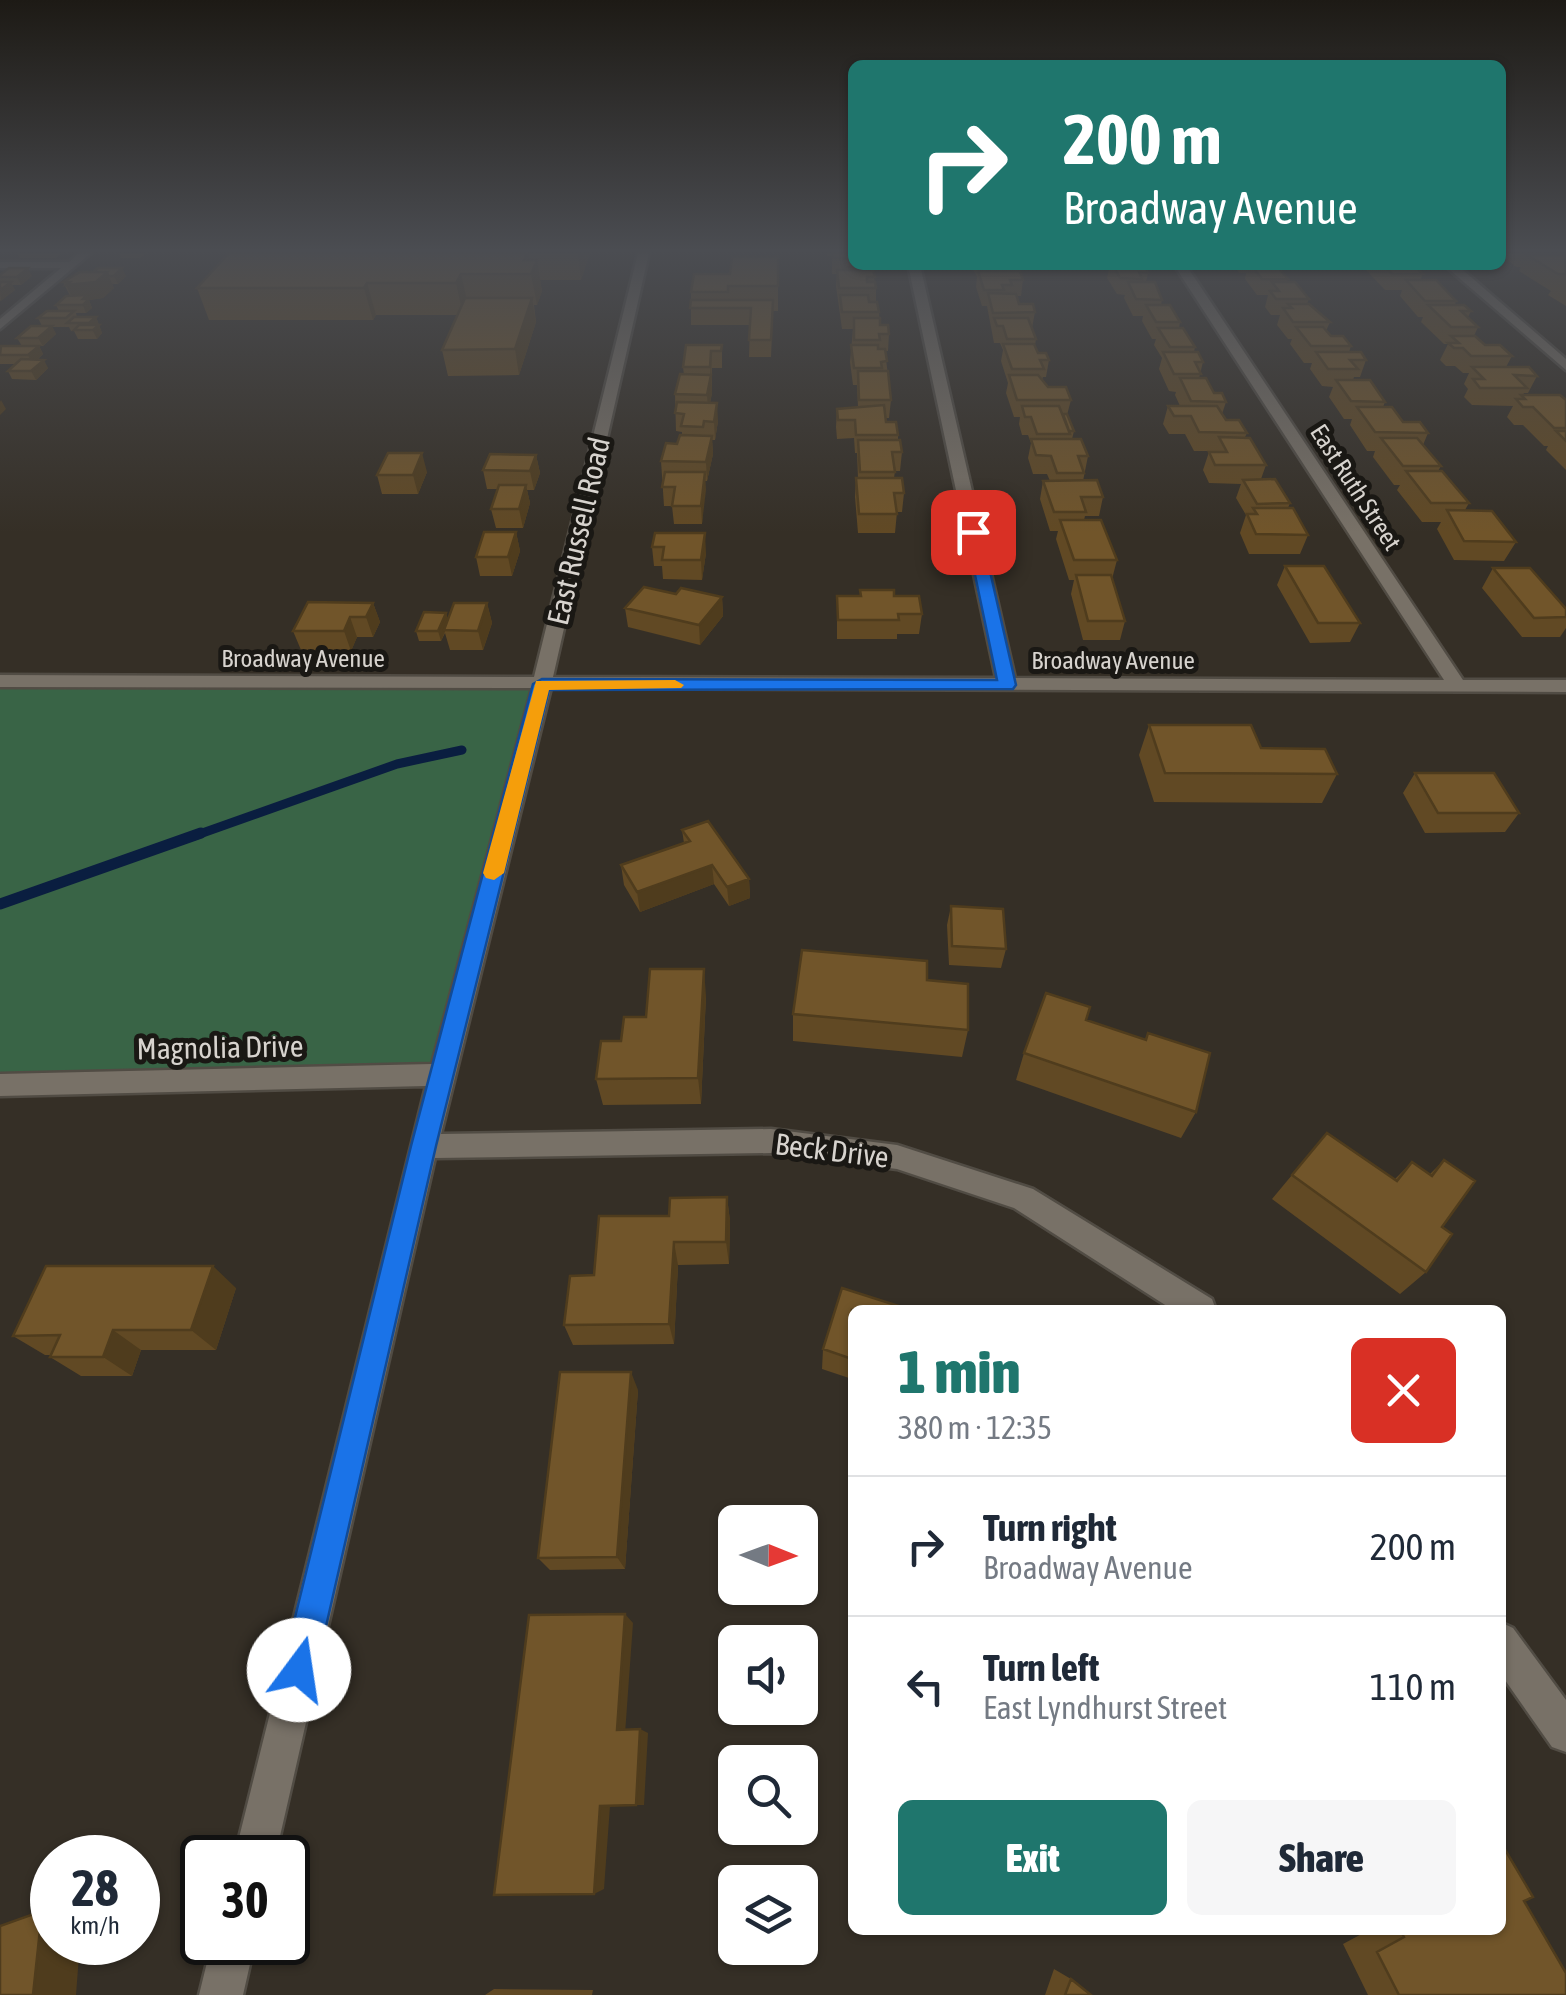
<!DOCTYPE html>
<html lang="en">
<head>
<meta charset="utf-8">
<style>
  body { margin:0; font-family:"Asap Condensed",sans-serif; background:#f6f6f7; color:#1f2937; height:100vh; display:flex; flex-direction:column; font-size:38px; white-space:nowrap }
  * { box-sizing:border-box; margin:0 }
  p { font-size:32px; color:#747a83 }
  .icon { flex:none; width:55px; height:55px; fill:none; stroke:currentColor; stroke-width:2; stroke-linecap:round; stroke-linejoin:round }
  .map { position:relative; flex:1; overflow:hidden }
  .drawer { position:absolute; left:848px; top:1305px; width:658px; height:630px; display:flex; flex-direction:column; background:#fff; border-radius:15px; box-shadow:0 2px 8px #0004 }
  .drawer>* { flex:none }
  .guide { position:absolute; left:848px; top:60px; width:658px; height:210px; border-radius:15px; box-shadow:0 2px 8px #0004; background:#1f766d; color:#fff; overflow:hidden }
  .needle { width:65px; rotate:91deg }
  .buttons { position:absolute; left:718px; top:1505px; display:grid; gap:20px }
  .buttons a { display:grid; place-items:center; width:100px; height:100px; border-radius:15px; background:#fff; box-shadow:0 2px 8px #0004; font-size:50px }
  .speed { position:absolute; left:30px; top:1835px; display:flex; gap:20px; font-size:50px; font-weight:700; text-align:center }
  .speed>* { display:grid; place-content:center; width:130px; height:130px; border-radius:50%; background:#fff; box-shadow:0 2px 8px #0004; line-height:1 }
  .speed small { font-size:25px; font-weight:400 }
  .speed .limit { border:5px solid #111; border-radius:15px; background:#fff; color:#111 }
  .pin { position:absolute; display:grid; place-items:center; width:85px; height:85px; color:#fff; margin:-42px; border-radius:20px; box-shadow:0 5px 15px #0006 }
  .me { position:absolute; width:110px; margin:-55px; rotate:14deg; stroke-linejoin:round; filter:drop-shadow(0 0 8px #0008) }
  .turn { display:flex; align-items:center; gap:35px; height:210px; padding:0 50px; font-size:45px }
  .turn .icon { width:130px; height:130px; stroke-width:2.5 }
  .turn b { display:block; font-size:70px; line-height:85px }
  .round { display:grid; place-items:center; flex:none; width:105px; height:105px; border-radius:15px; background:#f6f6f7 }
  .summary { display:flex; align-items:center; justify-content:space-between; height:170px; padding:0 50px }
  h1 { font-size:60px; font-weight:800; line-height:75px; color:#1f766d }
  .button { display:flex; gap:20px; margin-top:auto; padding:20px 50px }
  .button a { flex:1; height:115px; border-radius:15px; background:#1f766d; color:#fff; font-size:40px; font-weight:800; line-height:115px; text-align:center }
  .button a+a { background:#f6f6f7; color:#1f2937 }
  ul { padding:0; list-style:none }
  li { display:flex; align-items:center; gap:30px; height:140px; padding:0 50px; border-top:2px solid #e0e1e3 }
  li div { flex:1 }
  li b { display:block; font-size:38px }
  li em { font-style:normal }
  .map>svg:first-child { display:block }
  .green { fill:#396446 }
  .lines { fill:none; stroke-linecap:round; stroke-linejoin:round }
  .stream-far1 { stroke:#0a1e40; stroke-width:9 }
  .stream { stroke:#0a1e40; stroke-width:11 }
  .street-casing { stroke:#514c44; stroke-width:5 }
  .street { fill:#787167; fill-rule:evenodd }
  .wall { fill:#614924 }
  .shaded-wall { fill:#4f3c1d }
  .building { fill:#71552a; stroke:#4f3c1d; stroke-width:2.5 }
  .route { fill:#1a73e8; stroke:#114b97; stroke-width:2.5 }
  .slow { fill:#f59e0b }
  .labels { text-anchor:middle; dominant-baseline:central; stroke-width:10; stroke-linejoin:round; paint-order:stroke }
  .far-street-label { font-size:25px; fill:#d7d3ce; stroke:#1a1814 }
  .street-label { font-size:30px; fill:#d7d3ce; stroke:#1a1814 }
</style>
</head>
<body>
<div class="map">
<svg width="1566" height="1995" viewBox="0 0 1566 1995">
  <rect width="100%" height="100%" fill="#352f26"/>
  <path class="green" d="M0 681 542 685 442 1075 0 1085Z"/>
  <g class="lines">
    <path class="stream-far1" d="M194 836 397 764 462 750"/>
    <path class="stream" d="M0 904 201 833"/>
    <g class="street-casing">
      <path id="street" d="M79 253H91L0 329V319L61 268H0V262H69Z
        M638 253H649L553 677 996 678 908 265H920L1015 678 1444 680 1174 265H1186L1463 680H1566V692L551 688 441 1134 771 1129 897 1145 1033 1189 1212 1299 1216 1310H1173L1014 1208 897 1169 771 1153 435 1158 275 1858H234L426 1086 0 1096V1074L432 1064 532 688 0 687V675L534 677Z
        M1444 265H1457L1566 359V370Z
        M1500 1622 1513 1628 1566 1700V1752L1552 1747 1500 1673Z
        M212 1942H255L243 1995H199Z"/>
    </g>
    <use href="#street" class="street"/>
  </g>
  <path class="wall" d="M17 253H62L56 258H20Z
    M119 253H146L140 258H121Z
    M229 253H590L581 280H540L542 291 537 305H534L536 322 519 375 448 376 442 350 457 315H376L373 320H209L197 288Z
    M827 253H852L872 265 876 288V302L879 312 880 325 889 334 888 351H885L891 400 889 418H886V422L898 435V440L902 452 900 471H895L894 478 904 493 902 512H897L895 533H858L855 497 856 478H858L857 453H855L854 438 837 439 836 427 837 409 858 407 857 385H853L850 362 853 329H842L836 286 837 274H832V256H827Z
    M1500 253H1548L1547 255 1566 256V306L1548 295 1551 291 1519 271 1521 267H1516Z
    M778 257V311H773L771 357H749L750 325H691V292L730 274Z
    M971 265H1007V271L1023 280 1021 296H1017L1019 304 1035 312 1032 328 1036 339 1035 345 1038 353 1049 360 1046 377H1043L1042 380 1048 387 1071 400 1067 415 1074 431 1072 439 1088 456 1083 481 1103 497 1099 516H1085L1084 520 1117 560 1112 579 1125 621 1120 640H1083L1071 594 1074 580H1069L1056 539 1058 531H1050L1040 499 1043 481H1050L1047 474H1033L1028 458 1031 443 1028 435H1022L1019 424 1020 417H1014L1006 393 1008 383 1001 361 1003 350 1000 343H994L987 306H982L976 287 977 277Z
    M1107 265H1144L1148 273 1146 282 1162 300 1161 305 1180 322 1179 328 1195 347 1194 352 1203 362 1199 378 1214 393 1226 402 1222 414 1226 420 1247 433 1245 437 1266 465 1261 479 1290 503 1288 508 1308 535 1300 554H1249L1240 533 1246 515 1236 498 1241 484 1209 483 1203 470 1209 452 1215 451H1194L1185 434H1169L1163 424 1168 406H1180L1175 395 1176 392 1169 391 1159 369 1162 358 1154 345 1156 339H1152L1142 321 1143 316H1133L1124 298 1125 295 1117 294 1107 278 1109 269Z
    M1234 265H1276L1288 279 1287 282 1309 299 1307 304 1330 322 1326 331 1331 336 1351 346 1349 352 1366 360 1360 377H1354L1353 380 1385 402 1383 407 1403 422 1428 433 1423 445 1441 466 1438 471 1469 503 1465 510 1516 542 1504 561 1454 560 1437 529 1441 522H1422L1397 490 1400 485H1394L1373 457 1375 451H1367L1350 425 1352 419H1344L1329 397 1333 387 1322 386 1310 369 1312 363H1304L1290 344 1292 339H1288L1277 325 1280 315H1271L1265 307 1268 295H1257L1245 279 1246 273H1239Z
    M1367 265H1418L1417 268 1423 274 1420 280 1456 301 1455 305 1471 311 1468 317 1478 327 1474 336 1485 345 1512 356 1506 367 1537 376 1528 393H1524L1523 395 1566 400V470L1546 450 1548 446H1544L1523 425H1514L1507 417 1513 406 1472 405 1464 397 1468 389 1464 384 1469 373H1463L1455 366H1446L1440 360 1448 344H1444L1421 322 1423 317H1418L1400 296 1402 290H1385L1366 270Z
    M80 272 126 276 118 284H112L114 288 103 298 89 300 92 308 86 313H76L77 317H96L102 333 97 339H78L74 331H71L69 327H52L56 334 43 346H39L43 354 37 360 48 368 36 380 12 379 8 371 16 364H0V347L22 346 17 338 42 326 38 318 59 311 56 305 70 296 63 282Z
    M0 275 32 276 21 285H12L15 290 0 301Z
    M722 345V368H712V393L710 403 718 421 715 440H712L713 454 707 481H705L702 524H674L672 506H664L661 461 677 444 682 435V432L676 431 675 394 684 375 683 367Z
    M536 455 540 473 534 490H527L530 503 523 528H496L491 509 498 489H487L483 470Z
    M427 472 418 494H382L377 475Z
    M516 532 520 551 512 576H480L476 557Z
    M655 533 706 553 702 580 663 579 662 566H654L652 547Z
    M1285 566 1360 623 1350 642 1310 643 1277 585Z
    M1493 568 1566 609V628L1560 637H1522L1482 588Z
    M860 590 894 596 922 614 919 634H897V639H837V596H860Z
    M676 594 722 597 723 616 700 645 628 627 625 608Z
    M373 603 380 622 373 637H357L351 651 301 650 293 631Z
    M487 603 492 623 483 650H450L445 633 441 641H419L416 631 446 613 448 620Z
    M1149 725 1261 748 1337 774 1322 803 1154 802 1139 755Z
    M1415 773 1519 813 1505 832 1425 833 1403 793Z
    M682 830 749 879 750 898 729 906 714 884 640 912 624 885 621 865 684 843Z
    M951 906 1006 949 1001 968 949 965 947 925Z
    M706 996 701 1104 603 1105 596 1079 621 1041 646 1017Z
    M793 1014 968 1030 962 1057 793 1041Z
    M1086 1020 1145 1039 1148 1033 1196 1112 1181 1138 1016 1080 1024 1053Z
    M1327 1133 1395 1179 1412 1162 1430 1174 1444 1160 1442 1227 1426 1272 1400 1294 1272 1199Z
    M727 1197 730 1221 729 1264 678 1265 674 1344 573 1345 564 1325 594 1275 669 1216Z
    M236 1288 216 1350H141L132 1376H81L50 1357 51 1355H45L13 1336Z
    M852 1310V1379L822 1369 823 1349Z
    M638 1390 625 1569 550 1570 538 1558Z
    M1524 1901 1566 1995H1368L1343 1944 1369 1930H1500Z
    M1054 1969 1071 1979 1091 1995H1045Z
    M494 1989 593 1990 592 1995H485Z"/>
  <path class="shaded-wall" d="M527 253H529L532 272 537 260 542 291 537 305 531 274 524 260Z
    M578 253H590L581 280Z
    M28 268 32 276 21 285 17 277Z
    M122 268 126 276 118 284 114 276Z
    M107 272 114 288 103 298 89 300 92 308 86 313 83 305 74 301 66 285Z
    M461 274 468 305 463 315 456 283Z
    M11 282 15 290 1 301 0 290Z
    M367 283 376 315 373 320 364 288Z
    M532 298 536 322 519 375 515 349Z
    M96 317 102 333 97 339 89 323Z
    M52 326 56 334 43 346 38 338Z
    M39 346 43 354 32 364 28 355Z
    M711 351 712 393 708 413 707 395 710 380Z
    M44 360 48 368 36 380 31 371Z
    M1 400 6 409 0 415V402Z
    M717 403 718 421 715 440 714 422Z
    M712 436 713 454 707 481 706 462Z
    M422 453 427 472 418 494 413 475Z
    M536 455 540 473 534 490 530 471Z
    M705 472 706 490 702 524 701 506Z
    M526 485 530 503 523 528 519 509Z
    M516 532 520 551 512 576 508 557Z
    M705 533 706 553 702 580 701 560Z
    M722 597 723 616 700 645 699 625Z
    M373 603 380 622 373 637 366 617Z
    M487 603 492 623 483 650 478 631Z
    M446 613 449 622 441 641 438 631Z
    M350 617 357 637 351 651 344 631Z
    M712 865 714 884 640 912 637 892Z
    M749 879 750 898 729 906 727 887Z
    M704 969 706 996 701 1104 698 1078Z
    M727 1197 730 1221 729 1264 726 1242Z
    M674 1242 678 1265 674 1344 669 1324Z
    M213 1266 236 1288 216 1350 191 1330Z
    M113 1330 141 1350 132 1376 103 1357Z
    M631 1372 638 1390 625 1569 617 1557Z
    M625 1614 633 1623 625 1734 617 1730Z
    M640 1729 648 1733 644 1805H636Z
    M600 1806H610L604 1889 594 1894Z
    M52 1909V1942H80L76 1995H33L42 1911Z"/>
  <path class="building" d="M229 253H527L524 260H537L531 274H461L456 283H367L364 288H197Z
    M832 253H852V265H872V267H845L844 258H833Z
    M1527 255H1565L1566 274H1558Z
    M732 257H778V286H728V292H691L694 274H730Z
    M1113 265H1144L1148 273 1139 272 1142 279 1120 278Z
    M1251 265H1276L1288 279H1262Z
    M1383 265H1413L1423 274H1392Z
    M9 268H28L17 277H0V275Z
    M98 268H122L114 276H108L107 272H93Z
    M837 270H873L875 277H867V282H875L876 288H839Z
    M978 271H1020L1023 280H1010L1012 285H1002L1004 290H984Z
    M80 272H107L96 282 66 285 70 282H63Z
    M1406 280H1436L1456 301H1425Z
    M0 282H11L0 290Z
    M1128 282H1155L1162 300 1136 299Z
    M1272 282H1295L1309 299H1276L1270 291H1279Z
    M988 293 1016 294 1019 304H1033L1035 312 993 313Z
    M87 295 83 299H89L83 305H56L66 296Z
    M840 295H868L869 302H877L879 312H842Z
    M465 298H532L515 349 442 350Z
    M691 300H773L771 340H749L751 308H690Z
    M1288 304H1309L1330 322H1293L1283 308H1292Z
    M1146 305H1170L1180 322H1156Z
    M1428 305H1464L1471 311H1461L1478 327H1451Z
    M47 311H74L66 318H38Z
    M74 317H96L89 323H67Z
    M854 318H880V325H888L889 334H879L880 340H854Z
    M994 318H1028L1036 339H1007L1003 326H997Z
    M79 325H99L93 330H74Z
    M31 326H52L38 338H17Z
    M1296 327H1323L1331 336H1343L1351 346H1311Z
    M1158 328H1183L1195 347H1170Z
    M1451 336H1475L1485 345H1500L1512 356H1471L1463 348H1454L1448 343H1459Z
    M1003 344H1034L1038 353H1046L1049 360H1040L1044 369H1012Z
    M686 345H722L721 351H711L710 367H683Z
    M851 345H878V349H885L887 361 881 362 882 368H854Z
    M1 346H39L28 355H0Z
    M1163 352H1198L1203 362H1195L1201 374H1174Z
    M1316 352H1361L1366 360H1350L1358 369H1328Z
    M21 359 44 360 31 371H8Z
    M1472 367H1529L1537 376 1514 375 1527 388H1480L1473 379H1484Z
    M858 371H888L891 400H859Z
    M680 374 711 375 707 395 675 394Z
    M1009 375H1038L1048 387H1066L1071 400H1017Z
    M1180 378H1206L1214 393H1222L1226 402 1191 401Z
    M1336 380H1370L1385 402 1351 401Z
    M1521 395H1560L1566 400V428H1554L1533 407H1523L1516 399H1525Z
    M677 402 717 403 714 422 704 421 703 427 681 426 684 414 675 413Z
    M884 405 886 422H896L898 435H856L855 420H838L837 409Z
    M1022 406H1059L1070 434H1037L1031 417H1025Z
    M1168 406H1217L1226 420H1239L1247 433 1199 432 1191 416H1174Z
    M1357 407H1392L1403 422H1420L1428 433 1375 432Z
    M1063 414H1067L1074 431H1069Z
    M1556 431H1566V441Z
    M680 435 712 436 706 462 661 461 666 443 677 444Z
    M1219 437 1250 438 1266 465H1215L1209 452H1227Z
    M1381 438H1417L1441 466H1403Z
    M1031 439H1081L1088 456H1078L1084 473H1057L1051 456 1036 455Z
    M858 440H900L902 452H892L895 472H860Z
    M388 453H422L413 475H377Z
    M490 454 536 455 530 471 483 470Z
    M1406 471H1442L1469 503H1431Z
    M665 472H705L701 506H672L675 487H662Z
    M856 478H902L904 493H894L897 514H859Z
    M1275 479 1290 503 1257 504 1243 480Z
    M1097 480 1103 497H1081L1086 512H1054L1043 481Z
    M499 485H526L519 509H491Z
    M1253 508H1293L1308 535 1256 534 1247 514H1257Z
    M1447 510 1492 511 1516 542 1464 541Z
    M1060 520H1101L1117 560H1074Z
    M484 532H516L508 557H476Z
    M655 533H705L701 560H662L664 547H652Z
    M1285 566H1324L1360 623H1318Z
    M1493 568H1530L1566 609V617L1534 618Z
    M1076 575H1111L1125 621H1088Z
    M644 587 676 594 681 588 722 597 699 625 625 608Z
    M860 590H894V596H919L922 614H898L899 620H838L837 596H861Z
    M308 602 373 603 366 617H350L344 631H293Z
    M454 603H487L478 631 444 630Z
    M424 612 446 613 438 631H416Z
    M1149 725H1251L1261 748 1325 749 1337 774 1165 773Z
    M1415 773H1494L1519 813H1438Z
    M708 821 749 879 727 887 712 865 637 892 621 865 690 841 682 830Z
    M951 906 1003 909 1006 949 952 946Z
    M802 950 927 961V980L968 984V1030L793 1014Z
    M650 969H704L698 1078 596 1079 601 1041H621L624 1017H646Z
    M1046 993 1090 1007 1086 1020 1146 1040 1148 1033 1210 1053 1196 1112 1024 1053Z
    M1327 1133 1397 1181 1412 1162 1432 1176 1444 1160 1475 1181 1442 1227 1452 1234 1426 1272 1292 1175Z
    M727 1197 726 1242H674L669 1324 564 1325 570 1276 594 1275 599 1216H669L670 1198Z
    M46 1266H213L191 1330H113L103 1357H50L60 1335 13 1336Z
    M842 1288 911 1310H852V1359L823 1349Z
    M560 1372H631L617 1557 538 1558Z
    M625 1614 617 1730 640 1729 636 1805 600 1806 594 1894 494 1895 529 1615Z
    M1500 1841 1533 1897 1524 1901 1566 1973V1995H1399L1377 1952 1404 1937 1400 1930H1500Z
    M42 1911 33 1995H0V1926Z
    M1071 1979 1091 1995H1065Z"/>
  <linearGradient id="sky" x2="0" y2="1"><stop stop-color="#1d1a15"/><stop offset="0.47" stop-color="#4b4d52"/><stop offset="1" stop-color="#4b4d52" stop-opacity="0"/></linearGradient>
  <rect width="1566" height="533" fill="url(#sky)"/>
  <path class="route" d="M973 528 981 532 1016 685 1013 689 549 690 436 1146 316 1670 311 1682 299 1687 287 1682 282 1670 411 1146 533 684 542 679 997 680 966 532Z"/>
  <path class="slow" d="M675 680 684 685 681 688 549 690 504 873 494 880 486 878 483 873 536 681Z"/>
  <g class="labels">
    <g class="far-street-label">
      <text transform="translate(1356 487) rotate(57)">East Ruth Street</text>
      <text x="303" y="658">Broadway Avenue</text>
      <text x="1113" y="660">Broadway Avenue</text>
    </g>
    <g class="street-label">
      <text transform="translate(578 531) rotate(-77)">East Russell Road</text>
      <text transform="translate(220 1047) rotate(-1)">Magnolia Drive</text>
      <text transform="translate(832 1150) rotate(7)">Beck Drive</text>
    </g>
  </g>
</svg>
<div class="buttons">
<a><svg class="needle" viewBox="-14 -14 28 28"><path d="M0-13l5 13h-10z" fill="#e53935"/><path d="M0 13l5-13h-10z" fill="#747a83"/></svg></a>
<a><svg class="icon" aria-label="sound" viewBox="0 0 24 24"><path d="M4 9h4l5-4v14l-5-4H4zM17 9q2 3 0 6"/></svg></a>
<a><svg class="icon" aria-label="search" viewBox="0 0 24 24"><circle cx="10" cy="10" r="6"/><path d="M15 15l6 6"/></svg></a>
<a><svg class="icon" aria-label="layers" viewBox="0 0 24 24"><path d="M12 4l9 5-9 5-9-5zM3 14l9 5 9-5"/></svg></a>
</div>
<div class="speed"><div>28<small>km/h</small></div><div class="limit">30</div></div>
<div class="pin" style="left:973px;top:532px;background:#d93025"><svg class="icon" aria-label="arrive" viewBox="0 0 24 24"><path d="M6 21V4h12l-3 4 3 4H6"/></svg></div>
<svg class="me" style="left:299px;top:1670px" viewBox="-20 -20 40 40"><circle r="19" fill="#fff"/><path d="M0-13L10 11 0 6-10 11z" fill="#1a73e8"/></svg>
<div class="guide">
<div class="turn"><svg class="icon" aria-label="right" viewBox="0 0 24 24"><path d="M7 20v-9h11M14 6l5 5-5 5"/></svg><div><b>200 m</b>Broadway Avenue</div></div>
</div>
<section class="drawer">
<div class="summary"><div><h1>1 min</h1><p>380 m · 12:35</p></div><a class="round" style="background:#d93025;color:#fff"><svg class="icon" aria-label="close" viewBox="0 0 24 24"><path d="M6 6l12 12M18 6L6 18"/></svg></a></div>
<ul>
<li><svg class="icon" aria-label="right" viewBox="0 0 24 24"><path d="M7 20v-9h11M14 6l5 5-5 5"/></svg><div><b>Turn right</b><p>Broadway Avenue</p></div><em>200 m</em></li>
<li><svg class="icon" aria-label="left" viewBox="0 0 24 24"><path d="M17 20v-9H6M10 6l-5 5 5 5"/></svg><div><b>Turn left</b><p>East Lyndhurst Street</p></div><em>110 m</em></li>
</ul>
<div class="button"><a>Exit</a><a>Share</a></div>
</section>
</div>
</body>
</html>
